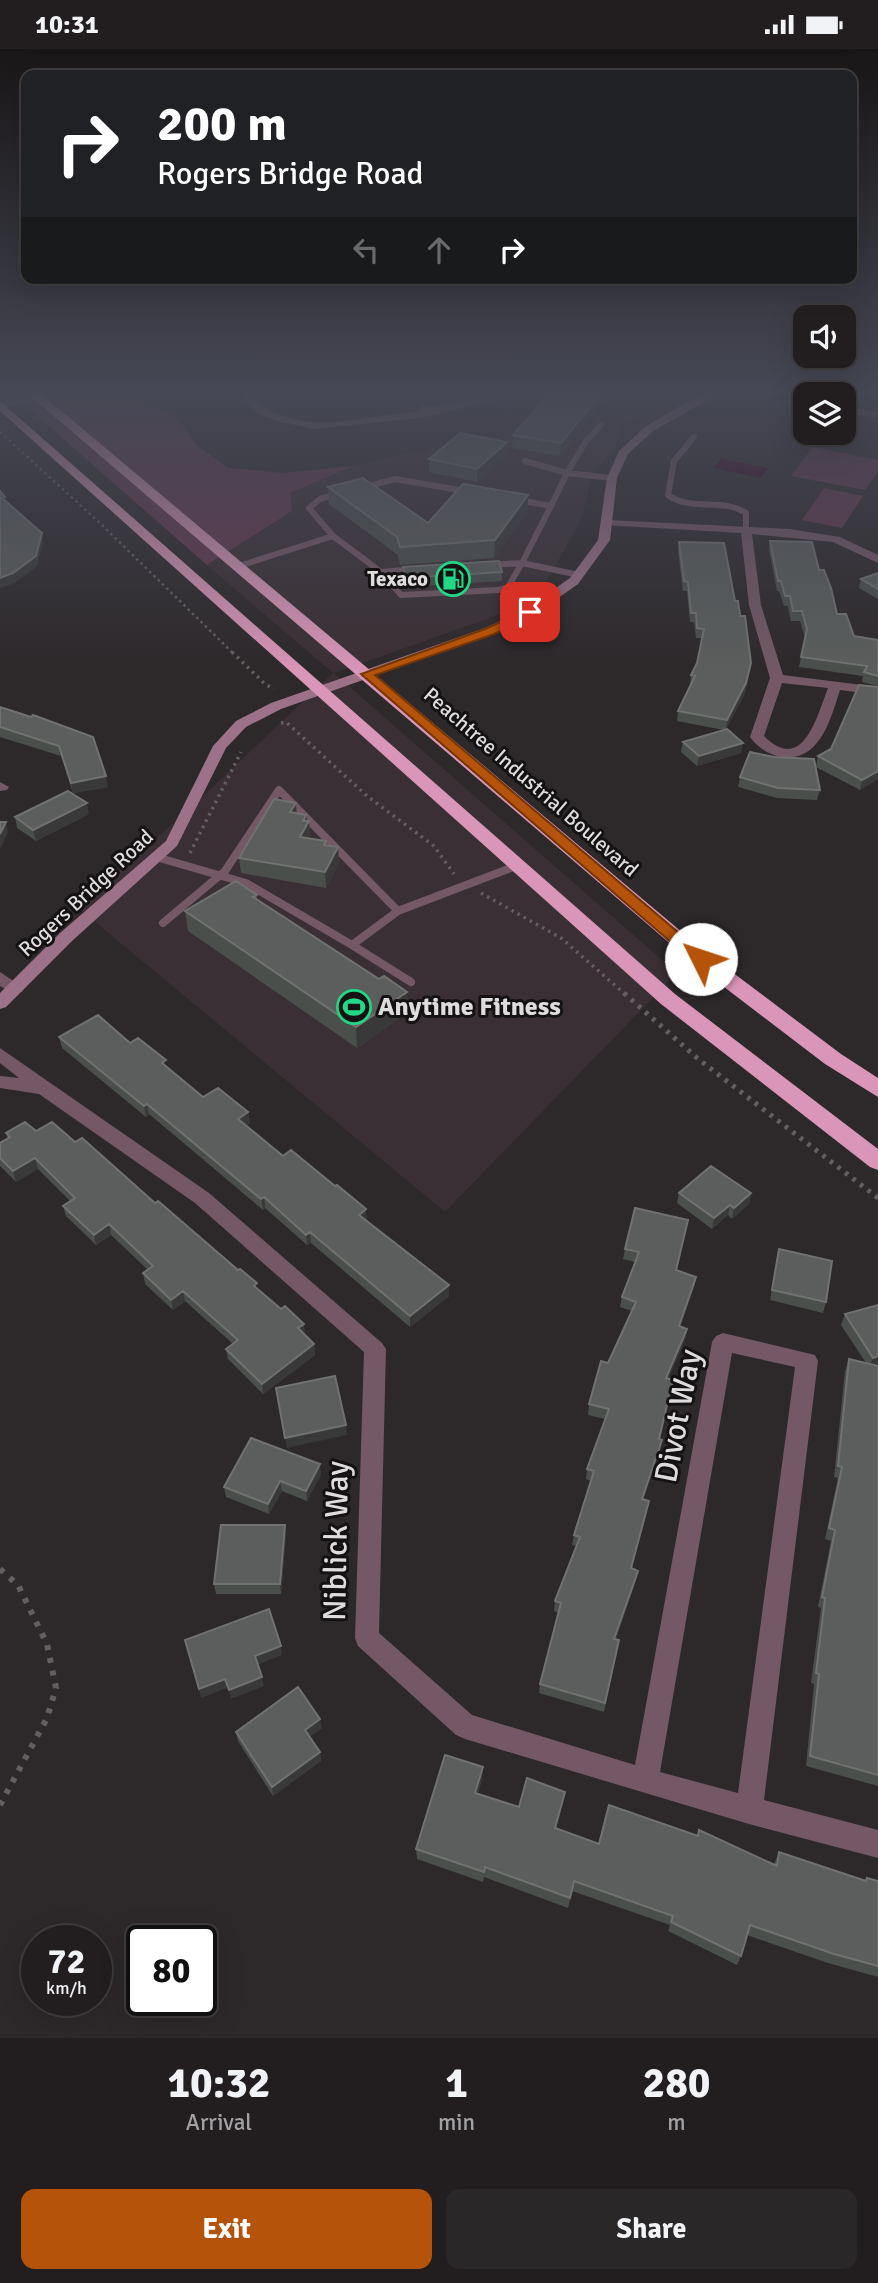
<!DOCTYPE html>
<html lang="en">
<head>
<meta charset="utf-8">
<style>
  body { margin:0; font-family:Signika,sans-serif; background:#2a2729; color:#f1f3f6; height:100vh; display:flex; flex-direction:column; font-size:26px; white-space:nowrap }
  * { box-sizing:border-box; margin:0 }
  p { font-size:23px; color:#a2a2a5 }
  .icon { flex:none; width:38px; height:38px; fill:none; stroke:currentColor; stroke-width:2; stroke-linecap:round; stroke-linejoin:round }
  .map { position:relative; height:1989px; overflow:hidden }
  .side { display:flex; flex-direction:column; background:#221e20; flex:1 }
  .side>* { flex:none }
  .hud { position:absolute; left:21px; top:21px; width:836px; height:214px; border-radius:14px; box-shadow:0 7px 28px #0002,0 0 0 2px #3f3c3e; background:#202124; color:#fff; overflow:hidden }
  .tools { position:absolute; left:793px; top:256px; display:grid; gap:14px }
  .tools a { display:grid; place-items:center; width:63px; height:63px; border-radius:14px; background:#221e20; box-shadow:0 7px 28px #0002,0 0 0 2px #3f3c3e; font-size:35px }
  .speed { position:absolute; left:21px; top:1876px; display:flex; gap:14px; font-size:35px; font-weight:700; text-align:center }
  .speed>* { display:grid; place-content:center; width:91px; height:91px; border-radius:50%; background:#221e20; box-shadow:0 7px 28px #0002,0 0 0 2px #3f3c3e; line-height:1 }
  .speed small { font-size:18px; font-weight:400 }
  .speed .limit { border:4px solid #111; border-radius:10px; background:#fff; color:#111 }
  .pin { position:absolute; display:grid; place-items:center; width:60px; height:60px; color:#fff; margin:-30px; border-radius:14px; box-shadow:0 4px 10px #0006 }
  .me { position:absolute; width:77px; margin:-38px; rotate:311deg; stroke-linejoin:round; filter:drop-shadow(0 0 5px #0008) }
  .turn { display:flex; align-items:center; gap:24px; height:147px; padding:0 21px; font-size:32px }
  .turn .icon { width:91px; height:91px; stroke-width:2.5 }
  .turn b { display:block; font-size:49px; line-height:60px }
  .lanes { display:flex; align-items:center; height:66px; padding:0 21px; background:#0003; justify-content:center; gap:35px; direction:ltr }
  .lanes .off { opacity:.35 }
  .eta { display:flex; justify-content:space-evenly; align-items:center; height:119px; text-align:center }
  .eta b { font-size:42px; font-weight:800; line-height:49px }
  .primary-button { display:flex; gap:14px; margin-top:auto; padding:14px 21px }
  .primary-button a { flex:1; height:80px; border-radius:14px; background:#b45309; color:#fff; font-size:28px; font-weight:800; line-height:80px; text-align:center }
  .primary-button a+a { background:#2a2729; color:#f1f3f6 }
  .status { display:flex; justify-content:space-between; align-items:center; height:49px; padding:0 35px; background:#221e20; direction:ltr }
  .status svg { height:19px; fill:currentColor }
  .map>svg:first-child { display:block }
  .built { fill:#3a2f34 }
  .green { fill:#63374e }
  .water { fill:#350021 }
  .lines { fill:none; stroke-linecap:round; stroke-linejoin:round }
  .path-far3 { stroke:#635f61; stroke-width:2.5; stroke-dasharray:2.5 3.5; stroke-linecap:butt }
  .path-far2 { stroke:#635f61; stroke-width:3.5; stroke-dasharray:2.5 4.5; stroke-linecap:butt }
  .path-far1 { stroke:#635f61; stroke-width:5; stroke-dasharray:3.5 6; stroke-linecap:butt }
  .path { stroke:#635f61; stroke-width:6; stroke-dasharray:5 8; stroke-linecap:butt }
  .lane-far1 { stroke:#745865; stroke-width:6 }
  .lane { stroke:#745865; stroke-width:8 }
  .street { fill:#745865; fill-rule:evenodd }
  .secondary { fill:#9d7187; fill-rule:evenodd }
  .highway { fill:#da96b8; fill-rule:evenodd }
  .wall { fill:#4b4f4c }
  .shaded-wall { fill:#383938 }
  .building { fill:#5b5e5c; stroke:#707270; stroke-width:2 }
  .route { fill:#b45309; stroke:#753606; stroke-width:2 }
  .labels { text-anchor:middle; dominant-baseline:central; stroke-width:6; stroke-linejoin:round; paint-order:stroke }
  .far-poi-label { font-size:21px; font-weight:bold; fill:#dfdcdd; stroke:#141213; text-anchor:end }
  .far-street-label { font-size:21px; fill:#dfdcdd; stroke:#141213 }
  .poi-label { font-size:26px; font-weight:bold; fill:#dfdcdd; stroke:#141213; text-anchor:start }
  .near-street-label { font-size:32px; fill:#dfdcdd; stroke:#141213 }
</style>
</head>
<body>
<div class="status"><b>10:31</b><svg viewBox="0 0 49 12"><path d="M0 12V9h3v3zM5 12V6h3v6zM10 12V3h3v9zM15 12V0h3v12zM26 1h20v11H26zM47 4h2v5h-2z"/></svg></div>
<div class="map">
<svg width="878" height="1989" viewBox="0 0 878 1989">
  <rect width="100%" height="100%" fill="#2d282a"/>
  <path class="built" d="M622 356 652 361 623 375 615 399 592 425 582 469 535 553 334 624 677 924 445 1163 77 858 183 766 333 624 207 516 292 462 290 444 354 417Z"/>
  <path class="green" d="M11 344H127L177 369 198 397 228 419 283 424 354 417 290 444 292 462 207 516Z
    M813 398 878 411V422L865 441 791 427Z
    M824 439 863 447 842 479 802 471Z"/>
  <path class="water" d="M722 409 727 411 769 419 760 429 713 419Z"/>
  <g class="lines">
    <path class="path-far3" d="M0 383 102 476 233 604"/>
    <path class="path-far2" d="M232 603 265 635 274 640
      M281 674 286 673 367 747 434 797 454 825
      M190 804 241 703
      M481 844 561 889 626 946"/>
    <path class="path-far1" d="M624 944 697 1009 878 1149"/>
    <path class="path" d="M0 1520 18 1536 47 1595 56 1639 47 1669 0 1756"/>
    <path class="lane-far1" d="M694 388 674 412 668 446C691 463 722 448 746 464V481
      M525 412 567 424 586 392 601 376
      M362 439 395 430 471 443
      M517 451 551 457 567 424 612 429
      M333 487 381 523 401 546 498 541 508 538 522 514 579 526
      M487 516 522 514 551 457
      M239 517 333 487 309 459 320 450 341 444
      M381 523 416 520"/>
    <path class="lane" d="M156 808 246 834 352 896 398 862
      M163 874 225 822 279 741 398 862 516 817
      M352 896 411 933"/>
    <path class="street" d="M242 344H252C255 354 262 358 271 362 320 386 371 364 421 363L418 359 423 356 432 358 503 344H523L421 369 314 380 277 372 260 365 247 355Z
      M791 344 806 345 805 351Z
      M38 345 41 346V350L0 360V354Z
      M844 357 878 363V369L844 363Z
      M608 471 790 480 840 488 878 506V514L833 493 752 485 761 556 783 626 878 638V646L840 641C831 669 820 714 781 708 768 705 758 699 750 688L770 629 749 556 741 484 604 476 602 474ZM782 634 828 639C817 667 803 726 764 687Z
      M0 733 9 738 7 741 0 742Z
      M0 923 24 939 22 943H10L0 937Z
      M0 999 209 1144 382 1294 386 1300 379 1584 472 1666 635 1716 712 1293 716 1287 723 1284 815 1306 818 1312 764 1751 878 1781V1809L749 1775 465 1690 456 1686 358 1597 355 1589 364 1303 195 1154 39 1045 0 1039V1027L19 1029 0 1014ZM732 1304 795 1318 738 1744 660 1723Z"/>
    <path class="secondary" d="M708 344H721L653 382 628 405 617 429 610 491 578 535 534 566 493 585 281 660 246 678 226 699 177 797 72 892 6 958 0 960V944L60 884 166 792 213 697 236 672 271 654 485 579 526 560 570 529 598 491 607 429 619 402 645 378 681 356Z"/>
    <path class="highway" d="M27 344H40L708 905 841 1005 878 1029V1048L825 1015 694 915Z
      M0 352 675 945 878 1100V1121L870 1118 661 955 0 362Z"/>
  </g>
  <path class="wall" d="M537 344H630V348L603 353 560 407 512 399 513 386 541 354 537 351Z
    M841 344H866V349L857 357 844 355 847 366 844 369V345Z
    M507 393V406L477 433 429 423V410Z
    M328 438 428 474 528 446V463L494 509 400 516 398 506 329 455Z
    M770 492 819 521 837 565 854 587 878 591V637L862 633 863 627 799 618 805 589 800 572H791L788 557H784L779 542H777L769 501Z
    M679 493 735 552 740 567 751 614 745 644 726 680 741 704 697 717 681 703 683 693 724 681 677 672 678 662 690 636 691 626 697 614 702 589H696L694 573H690L687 542H683L678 502Z
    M403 518 502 523V532L406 538 403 527Z
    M878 524V550L859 539 861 530Z
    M0 658 31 668 108 738 73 744 61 707 0 688Z
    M831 700 878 730 860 741 816 718 818 707Z
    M740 728 820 741 817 751 777 749 738 738Z
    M296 764 306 766 307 772H309L310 788 309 790 326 792V796L338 798 339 813 326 839 241 824 239 809Z
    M89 765 36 792 17 779 15 768Z
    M257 846V850L379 930 407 943 408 963 357 999 188 882 185 862Z
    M59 988 130 994 167 1019 203 1048 248 1063 250 1074 246 1076 283 1107 367 1171 449 1247 410 1278 311 1194 307 1196 265 1159 263 1161 149 1065 146 1068 62 999Z
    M36 1082 75 1093 155 1154 258 1240 314 1295 315 1306 263 1345 228 1310 226 1300 233 1295 185 1252 173 1261 145 1235 143 1224 148 1221 111 1186 96 1196 66 1167 63 1157 70 1152 38 1120 16 1133 0 1117V1094L8 1090 6 1084Z
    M679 1144H751L749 1155 732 1170 728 1166 712 1180 677 1154Z
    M688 1171 677 1222 696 1228 694 1238 680 1278 687 1280 685 1291 668 1330 660 1390V1401L643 1451 649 1452 632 1519 638 1522 636 1531 616 1590 619 1591 604 1663 539 1644 540 1635 558 1564 554 1562 555 1552 577 1497 572 1496 574 1486 591 1432 586 1430 587 1420 605 1370 588 1366 589 1355 632 1262 620 1258 622 1248 635 1213 623 1210 625 1200Z
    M779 1200 826 1253 823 1264 770 1251Z
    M878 1256V1317H877H878V1737L806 1717 814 1635 811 1634 821 1559 818 1558 831 1492 825 1490 838 1429 834 1428 845 1322 849 1310 866 1314 841 1276 845 1265Z
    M321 1425 307 1452 282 1442 269 1465 226 1448 224 1438Z
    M286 1486 281 1545H216L214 1535Z
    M322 1679 309 1688 320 1703 321 1712 273 1747 238 1692 236 1683Z
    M482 1729 478 1745 519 1758 563 1753 556 1779 599 1795 774 1815 779 1803 865 1831 867 1829 878 1832V1928L828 1914 747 1886 741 1907 737 1916 668 1882 670 1876 572 1842 568 1859 484 1828 483 1833 417 1810 416 1800Z"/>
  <path class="shaded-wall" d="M602 344H630V348L603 353 560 407 561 394Z
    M863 344H866V349L857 357 859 348Z
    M849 358 847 366 844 369V362Z
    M507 393V406L477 433V420Z
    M528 446V463L494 509 495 491Z
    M42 484 43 493 37 517 15 534 0 539V529Z
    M751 614 745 644 726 681 727 671Z
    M743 694 741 704 697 717 699 707Z
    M878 722V730L860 741 862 731Z
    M106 727 108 738 73 744 71 734Z
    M87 754 89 765 36 792 33 781Z
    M296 754 297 769 290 763Z
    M306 766 307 775 309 772 310 788 301 804 300 788 303 772Z
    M6 773 8 784 0 801V785Z
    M338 798 339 813 326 839 325 823Z
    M407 943 408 963 357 999 356 978Z
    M147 1055 149 1065 146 1068 144 1057Z
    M248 1063 250 1074 240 1081 238 1070Z
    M35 1109 38 1120 16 1133 13 1122Z
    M751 1144 749 1155 732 1170 734 1159Z
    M264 1148 265 1159 263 1161 261 1150Z
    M730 1156 728 1166 712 1180 714 1169Z
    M366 1160 367 1171 359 1166Z
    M109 1175 111 1186 96 1196 94 1186Z
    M310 1183 311 1194 307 1196 306 1186Z
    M696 1228 694 1238 677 1288 679 1277Z
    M449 1236V1247L410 1278V1267Z
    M183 1242 185 1252 173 1261 171 1251Z
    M304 1275 305 1286 298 1279Z
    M687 1280 685 1291 664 1340 666 1329Z
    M314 1295 315 1306 263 1345 262 1335Z
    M878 1307V1317L869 1319 873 1309Z
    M346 1376 347 1386 287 1399 285 1389Z
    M662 1391 660 1401 640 1460 642 1450Z
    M320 1415 321 1425 307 1452 306 1442Z
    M280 1432 282 1442 269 1465 268 1455Z
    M649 1452 647 1462 629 1529 631 1519Z
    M285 1476 286 1486 281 1545 280 1535Z
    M638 1522 636 1531 613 1599 614 1590Z
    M281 1597 282 1606 257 1616 255 1607Z
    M262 1628 264 1637 231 1650 229 1641Z
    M225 1630 227 1639 201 1649 199 1640Z
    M320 1670 322 1679 306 1690 305 1681Z
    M320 1703 321 1712 273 1747 272 1738Z
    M483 1718 482 1729 475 1755V1744Z
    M565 1743 563 1753 553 1789 555 1779Z"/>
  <path class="building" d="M545 344H602L561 394 513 386 548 346Z
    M841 344H863L859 348 844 346V356L849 358 844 362V345H840Z
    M460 384 507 393 477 420 429 410Z
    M363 429 428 474 463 435 528 446 495 491 400 498 397 488 328 438Z
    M0 442 5 448 2 449 42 484 36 507 13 524 0 529Z
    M770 492 812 493 819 521H824L831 539 837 565H846L854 587 878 591V627L864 623 867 617 801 608 807 580 802 562H793L790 547H785L781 532H778Z
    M679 493 724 494 735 552H738L740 567H745L751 614 746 634 727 671 678 662 695 627 691 626 697 614 704 580 697 579 696 564H691L688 533 684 532Z
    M499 512 502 523 406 529 403 518Z
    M878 524V540L861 530Z
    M859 636 878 638V722L862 731 818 707 831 700Z
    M0 658 31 668 33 666 93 688 106 727 71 734 59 697 0 678Z
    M727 680 743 694 699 707 683 693Z
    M750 703 774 708 814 710 820 741 778 739 740 728Z
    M68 742 87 754 33 781 15 768Z
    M274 750 296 754 290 763 306 766 303 772H309L300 788 326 792 324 796 338 798 325 823 239 809Z
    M0 773H6L0 785Z
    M236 832 257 846 253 848 379 930 384 927 407 943 356 978 185 862Z
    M98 966 130 994 138 989 166 1011 162 1014 203 1048 218 1039 248 1063 238 1070 283 1107 291 1101 335 1137 337 1136 366 1160 359 1166 449 1236 410 1267 310 1183 306 1186 264 1148 261 1150 147 1055 144 1057 59 988Z
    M25 1073 36 1082 52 1073 75 1093 82 1089 155 1154 158 1152 238 1221 240 1220 257 1234 254 1237 281 1260 285 1257 304 1275 298 1279 314 1295 262 1335 226 1300 238 1291 183 1242 171 1251 143 1224 153 1217 109 1175 94 1186 63 1157 75 1149 35 1109 13 1122 0 1109V1094L10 1088 6 1084Z
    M711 1117 751 1144 734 1159 730 1156 714 1169 679 1144Z
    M635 1159 688 1171 676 1221 696 1228 679 1277 687 1280 666 1329 673 1331 659 1390 662 1391 642 1450 649 1452 631 1519 638 1522 614 1590 619 1591 605 1654 540 1635 561 1554 555 1552 580 1488 574 1486 594 1422 587 1420 609 1360 589 1355 601 1312 608 1314 636 1253 622 1248 639 1203 625 1200Z
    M779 1200 832 1212 826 1253 772 1241Z
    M878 1256V1307L873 1309 845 1265Z
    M849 1310 878 1317V1726L810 1707 819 1625 816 1624 825 1549 822 1548 835 1481 829 1479 842 1418 838 1417Z
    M335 1327 346 1376 285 1389 276 1339Z
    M251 1389 320 1415 306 1442 280 1432 268 1455 224 1438Z
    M221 1476H285L280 1535H214Z
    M269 1560 281 1597 255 1607 262 1628 229 1641 225 1630 199 1640 185 1591Z
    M298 1638 320 1670 305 1681 320 1703 272 1738 236 1683Z
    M445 1706 483 1718 475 1744 519 1758 527 1729 565 1743 555 1779 599 1795 609 1756 698 1787 699 1781 777 1817 779 1803 866 1832 867 1829 878 1832V1917L834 1905 750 1876 741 1907 671 1873 673 1867 574 1832 570 1849 485 1818 484 1823 416 1800Z"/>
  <linearGradient id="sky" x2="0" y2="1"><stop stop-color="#191617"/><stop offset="0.55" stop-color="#464855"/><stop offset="1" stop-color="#464855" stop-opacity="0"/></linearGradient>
  <rect width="878" height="623" fill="url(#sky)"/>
  <path class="route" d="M530 560 534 561V566L494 585 375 626 706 907 708 910 706 914H695L361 625 485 580Z"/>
  <defs>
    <g id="fuel-ring" transform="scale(1.75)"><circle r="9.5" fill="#141213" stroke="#20d887" stroke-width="1.5"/><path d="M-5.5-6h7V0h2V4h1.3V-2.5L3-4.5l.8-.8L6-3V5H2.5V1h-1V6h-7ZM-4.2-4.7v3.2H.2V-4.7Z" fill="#20d887"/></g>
    <g id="stadium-ring" transform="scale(1.75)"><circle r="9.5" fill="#141213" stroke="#20d887" stroke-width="1.5"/><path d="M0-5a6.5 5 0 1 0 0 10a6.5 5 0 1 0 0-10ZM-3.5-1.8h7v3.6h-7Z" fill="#20d887"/></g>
  </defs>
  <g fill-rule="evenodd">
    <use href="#fuel-ring" x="453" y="530"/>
    <use href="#stadium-ring" x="354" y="958"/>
  </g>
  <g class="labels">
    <g class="far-poi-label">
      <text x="428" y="530">Texaco</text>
    </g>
    <g class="far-street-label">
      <text transform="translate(531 733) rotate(41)">Peachtree Industrial Boulevard</text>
      <text transform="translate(86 844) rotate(-43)">Rogers Bridge Road</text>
    </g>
    <g class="poi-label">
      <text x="378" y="958">Anytime Fitness</text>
    </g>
    <g class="near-street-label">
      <text transform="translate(678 1367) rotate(-79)">Divot Way</text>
      <text transform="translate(336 1492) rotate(-89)">Niblick Way</text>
    </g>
  </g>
</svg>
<div class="tools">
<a><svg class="icon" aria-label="sound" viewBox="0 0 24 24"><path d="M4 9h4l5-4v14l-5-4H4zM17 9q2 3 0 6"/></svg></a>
<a><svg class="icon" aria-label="layers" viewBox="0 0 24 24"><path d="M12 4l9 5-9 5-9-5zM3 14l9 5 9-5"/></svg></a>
</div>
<div class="speed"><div>72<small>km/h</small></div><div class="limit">80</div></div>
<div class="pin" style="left:530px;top:563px;background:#d93025"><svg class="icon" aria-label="arrive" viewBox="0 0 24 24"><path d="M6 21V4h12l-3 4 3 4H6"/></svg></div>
<svg class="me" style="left:701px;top:910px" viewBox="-20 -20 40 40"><circle r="19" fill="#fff"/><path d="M0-13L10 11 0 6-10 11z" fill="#b45309"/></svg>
<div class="hud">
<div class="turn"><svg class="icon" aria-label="right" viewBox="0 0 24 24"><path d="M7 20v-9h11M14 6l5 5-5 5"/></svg><div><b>200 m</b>Rogers Bridge Road</div></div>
<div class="lanes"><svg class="icon off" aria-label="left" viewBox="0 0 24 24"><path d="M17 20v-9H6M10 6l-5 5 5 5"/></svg><svg class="icon off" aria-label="ahead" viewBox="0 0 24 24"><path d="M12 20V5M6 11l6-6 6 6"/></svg><svg class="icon" aria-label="right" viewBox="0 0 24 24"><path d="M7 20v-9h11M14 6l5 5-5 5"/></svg></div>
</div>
</div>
<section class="side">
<div class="eta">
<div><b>10:32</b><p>Arrival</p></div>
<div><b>1</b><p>min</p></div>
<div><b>280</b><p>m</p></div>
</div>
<div class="primary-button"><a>Exit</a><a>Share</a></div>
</section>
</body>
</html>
